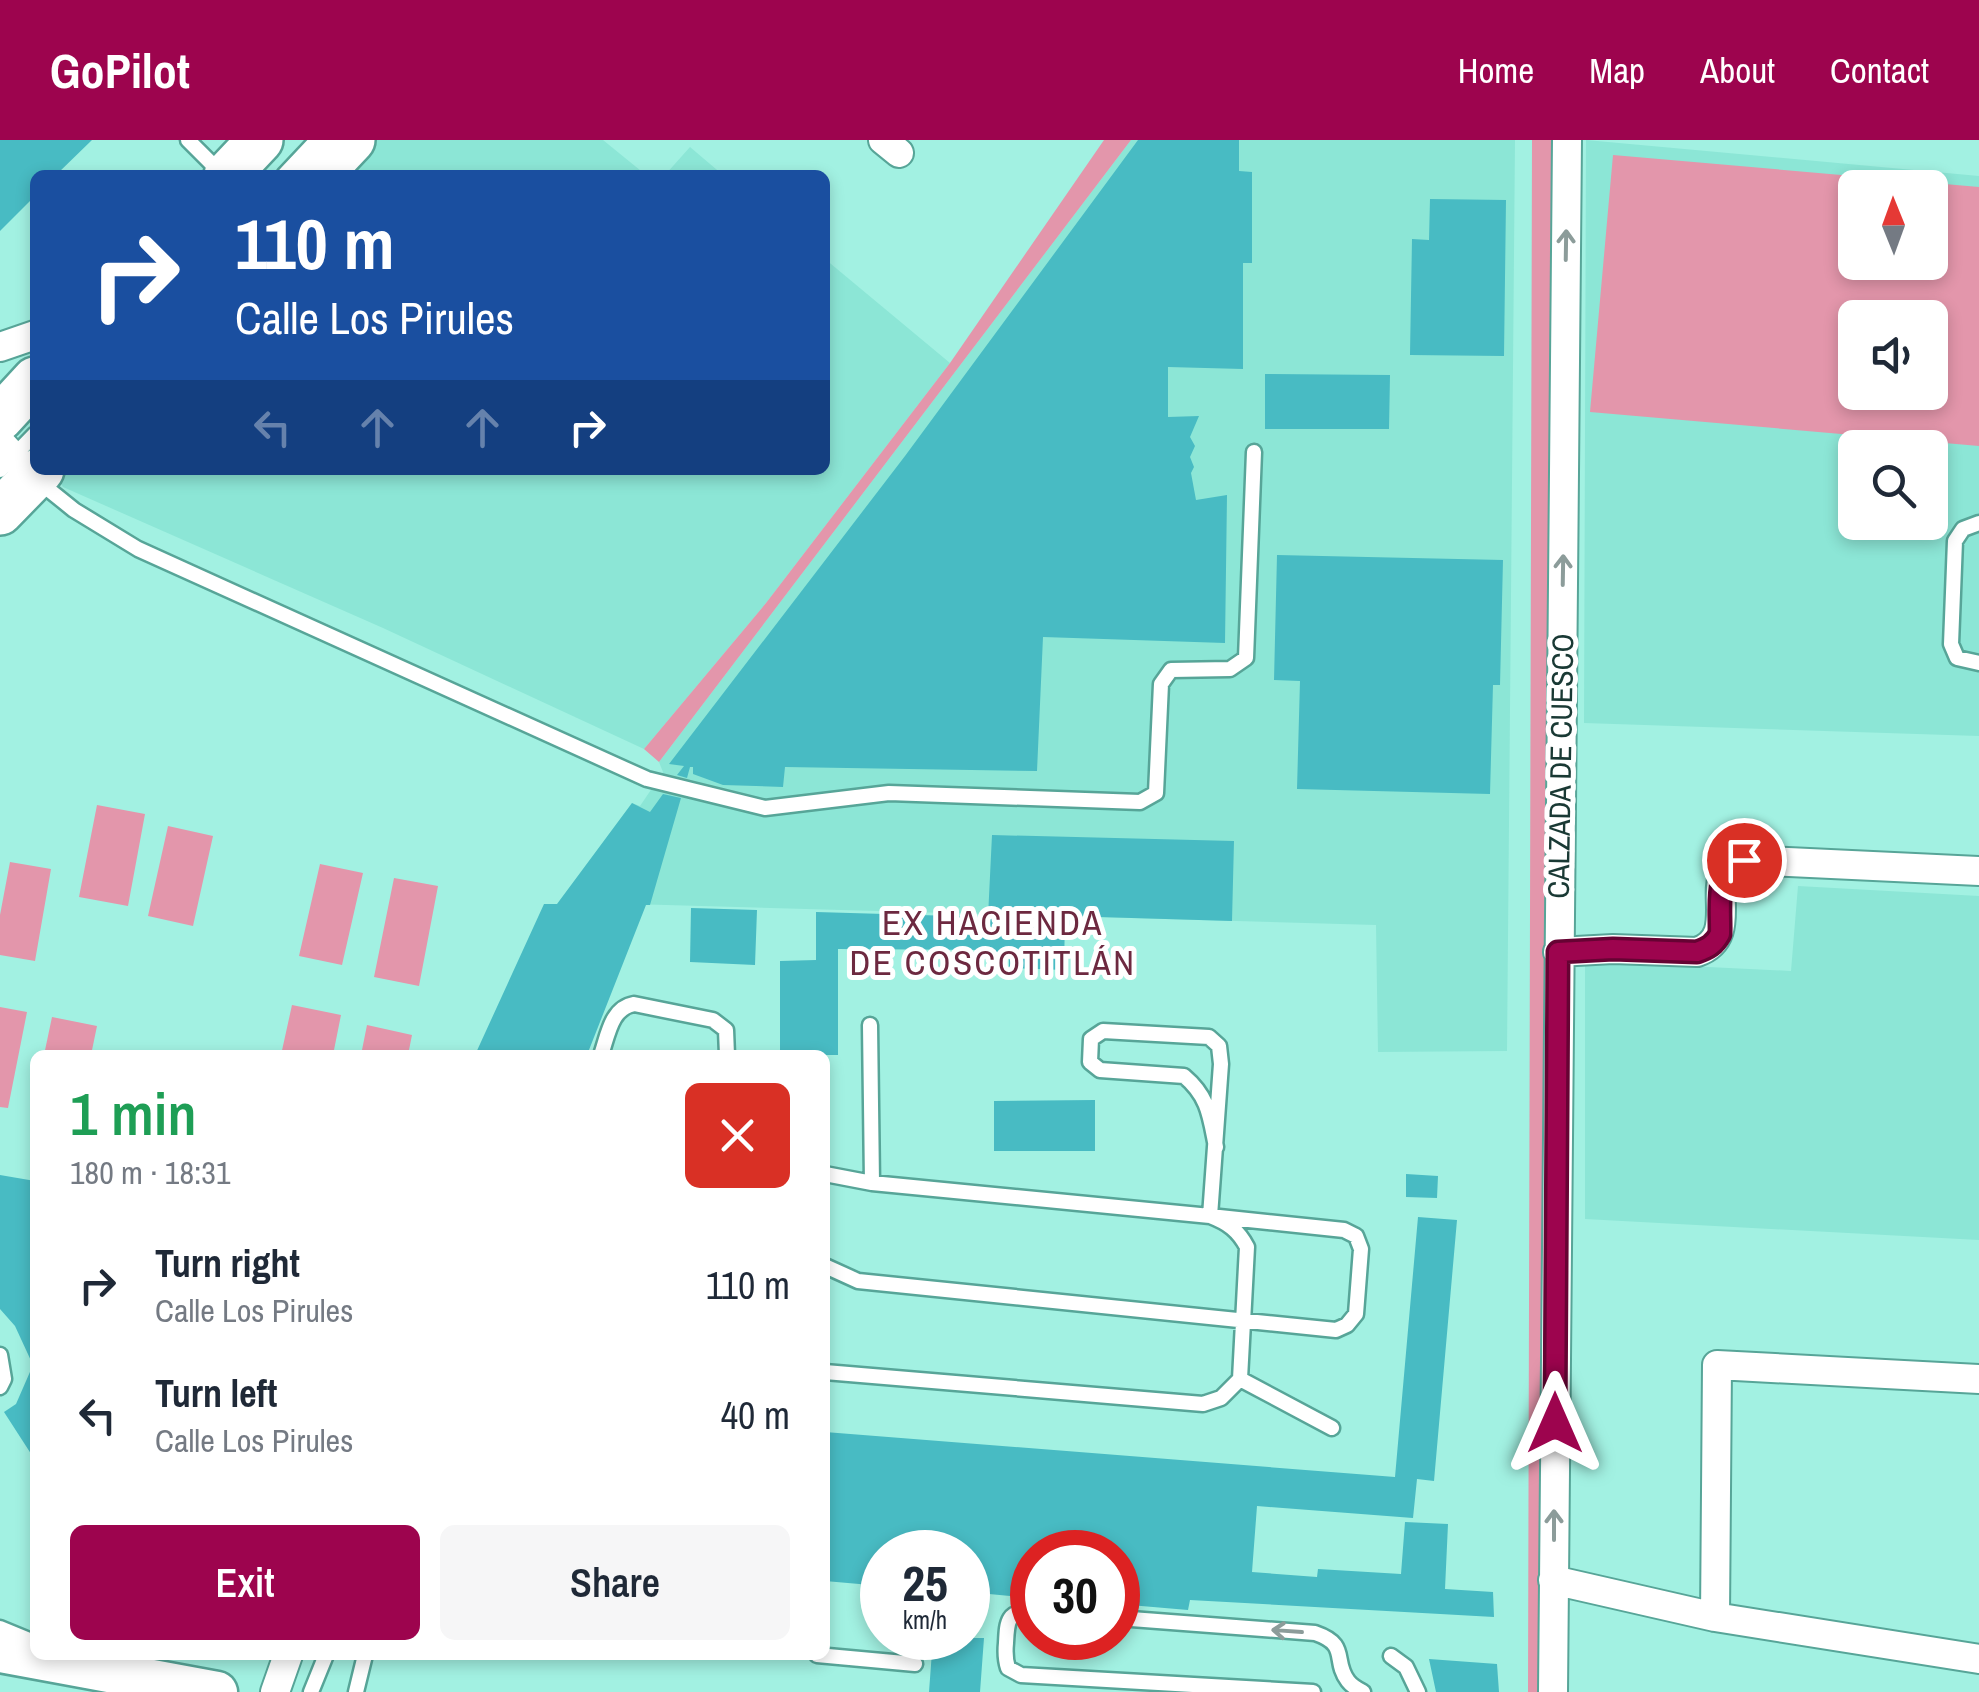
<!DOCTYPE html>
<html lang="en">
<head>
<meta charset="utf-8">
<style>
  body { margin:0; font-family:"Archivo Narrow",sans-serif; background:#f6f6f7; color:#1f2937; height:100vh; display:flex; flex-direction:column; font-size:38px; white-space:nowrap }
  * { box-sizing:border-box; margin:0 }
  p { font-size:32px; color:#747a83 }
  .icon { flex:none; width:55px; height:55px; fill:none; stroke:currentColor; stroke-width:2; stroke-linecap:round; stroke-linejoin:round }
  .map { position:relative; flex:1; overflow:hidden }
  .side { position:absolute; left:30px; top:910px; width:800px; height:610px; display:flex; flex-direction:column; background:#fff; border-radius:15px; box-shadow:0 5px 15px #0003 }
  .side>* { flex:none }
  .banner { position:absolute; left:30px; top:30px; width:800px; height:305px; border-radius:15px; box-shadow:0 5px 15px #0003; background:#1a4fa0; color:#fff; overflow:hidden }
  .needle { width:65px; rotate:359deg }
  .tools { position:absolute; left:1838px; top:30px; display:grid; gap:20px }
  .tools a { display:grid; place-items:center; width:110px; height:110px; border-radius:15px; background:#fff; box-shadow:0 5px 15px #0003; font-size:50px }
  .speed { position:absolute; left:860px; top:1390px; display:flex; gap:20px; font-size:50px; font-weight:700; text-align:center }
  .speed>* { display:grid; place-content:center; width:130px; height:130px; border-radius:50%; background:#fff; box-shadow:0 5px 15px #0003; line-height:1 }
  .speed small { font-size:25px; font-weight:400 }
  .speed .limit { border:15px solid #d22; background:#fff; color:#111 }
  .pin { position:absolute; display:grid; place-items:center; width:85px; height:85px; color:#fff; margin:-42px; border:5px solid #fff; border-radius:50%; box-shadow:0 2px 10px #0007 }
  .me { position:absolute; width:110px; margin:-55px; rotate:0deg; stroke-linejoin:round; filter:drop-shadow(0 0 8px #0008) }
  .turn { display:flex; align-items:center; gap:35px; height:210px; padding:0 40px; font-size:45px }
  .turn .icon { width:130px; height:130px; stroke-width:2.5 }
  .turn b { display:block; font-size:70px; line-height:85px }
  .lanes { display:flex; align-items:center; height:95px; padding:0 40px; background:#0003; justify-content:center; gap:50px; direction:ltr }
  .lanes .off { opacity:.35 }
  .round { display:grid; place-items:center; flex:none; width:105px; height:105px; border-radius:15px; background:#f6f6f7 }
  .head { display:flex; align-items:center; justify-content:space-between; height:170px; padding:0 40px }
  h1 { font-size:60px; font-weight:600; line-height:75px; color:#1e9e55 }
  .primary-button { display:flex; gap:20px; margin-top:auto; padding:20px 40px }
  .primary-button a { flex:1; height:115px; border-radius:15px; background:#9d044e; color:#fff; font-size:40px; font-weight:600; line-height:115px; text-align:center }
  .primary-button a+a { background:#f6f6f7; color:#1f2937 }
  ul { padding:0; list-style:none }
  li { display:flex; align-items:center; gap:30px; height:130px; padding:0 40px }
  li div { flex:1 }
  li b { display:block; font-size:38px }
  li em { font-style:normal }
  header { display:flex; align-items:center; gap:60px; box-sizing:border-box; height:140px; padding:0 50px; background:#9d044e; color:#fff }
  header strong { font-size:48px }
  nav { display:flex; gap:55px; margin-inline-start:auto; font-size:35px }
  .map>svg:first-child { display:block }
  .built { fill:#8ce6d6; fill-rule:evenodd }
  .green { fill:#e396ab; fill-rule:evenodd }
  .building { fill:#48bbc3 }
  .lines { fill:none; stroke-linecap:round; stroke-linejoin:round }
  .service-casing { stroke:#57a598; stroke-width:19 }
  .minor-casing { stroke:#57a598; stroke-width:32 }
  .secondary-casing { stroke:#57a598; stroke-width:45 }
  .primary-casing { stroke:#57a598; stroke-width:50 }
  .service { stroke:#fff; stroke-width:14 }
  .minor { stroke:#fff; stroke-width:28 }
  .secondary { stroke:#fff; stroke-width:40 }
  .primary { stroke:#fff; stroke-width:45 }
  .oneway { stroke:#8c9c9a }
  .route-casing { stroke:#660333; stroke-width:25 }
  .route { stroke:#9d044e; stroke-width:18 }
  .labels { text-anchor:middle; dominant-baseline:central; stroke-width:10; stroke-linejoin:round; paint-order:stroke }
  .street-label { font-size:30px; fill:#193934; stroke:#fff }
  .quarter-label { font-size:35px; letter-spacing:2.5px; fill:#6d2940; stroke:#fff }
</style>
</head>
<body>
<header>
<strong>GoPilot</strong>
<nav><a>Home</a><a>Map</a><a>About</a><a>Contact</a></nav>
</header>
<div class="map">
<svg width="1979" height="1552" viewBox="0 0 1979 1552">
  <rect width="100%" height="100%" fill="#a2f1e2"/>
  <path class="built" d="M363 0H603L646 35H330Z
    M1131 0H1515L1507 911 1378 912 1376 785 559 762 632 663 640 666 663 632 659 622Z
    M1586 0 1979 36V596L1584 583ZM1855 48H1930V122H1855ZM1855 178H1930V252H1855ZM1855 308H1930V382H1855Z
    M690 7 723 35H665Z
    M825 119 950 223 766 463 644 609 383 488 63 347 55 333 57 330H825Z
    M1798 746 1979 756V1100L1585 1079V821L1791 831Z"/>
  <path class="green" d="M1104 0H1131L659 622 644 609 766 463 950 223Z
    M1532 0H1565L1550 1552H1528Z
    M1613 15 1979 47V306L1590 272ZM1855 48H1930V122H1855ZM1855 178H1930V252H1855Z
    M97 665 145 674 128 766 79 757Z
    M168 686 213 696 193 786 148 776Z
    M10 722 51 729 35 821 0 815V775Z
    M320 724 363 733 342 825 299 816Z
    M394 738 438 746 419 846 374 837Z
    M292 865 341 875 333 915H281Z
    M0 867 27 872 8 968 0 967Z
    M52 877 97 886 91 915H44Z
    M367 885 412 895 408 915H361Z"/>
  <path class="building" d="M0 0H92L56 35H35V56L0 91Z
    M1138 0H1239V31L1252 32V123H1243V229L1168 227V277L1199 276 1190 297 1195 306 1190 317 1194 327 1191 333 1196 360 1227 355 1225 503 1043 497 1037 631 785 627 783 647 723 645 693 634V627H690L687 638 677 635 684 626 669 624 905 316Z
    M1430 59 1506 60 1504 216 1410 215 1412 99 1429 100Z
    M1265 234 1390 235 1389 289H1265Z
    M1277 415 1503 420 1500 545H1493L1490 654 1297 649 1300 541 1274 540Z
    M663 654 681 658 650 765H646L587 915H475L544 764H557L632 663 650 672Z
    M992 695 1234 701 1232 781 1065 776 1064 830 1009 828V817H985V810L838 809V915H780V821L816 820V772L988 777Z
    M691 768 757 770 755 825 690 822Z
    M1095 960V1011H994V961Z
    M1406 1034 1438 1036 1437 1058 1406 1057Z
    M0 1035 35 1041V1320L4 1272 16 1264 33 1225 15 1186 0 1169Z
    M1418 1077 1457 1080 1434 1341 1417 1339 1413 1378 1257 1366 1252 1432 1317 1437 1318 1429 1401 1434 1405 1382 1448 1384 1445 1449 1493 1452 1494 1477 1190 1460 1188 1470 1118 1464V1412H1032V1458L968 1452V1412H882V1446L825 1441V1292L1395 1337Z
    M933 1498H984L980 1552H929Z
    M1429 1519 1497 1524 1499 1552H1436Z"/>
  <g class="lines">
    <g class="service-casing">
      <path id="service" d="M188 0 223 35
        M284 35 317 0
        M0 330 35 294
        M38 341 74 370 138 409 647 639 765 668 889 653 1140 662 1156 653 1161 544 1171 530 1230 529 1246 518 1254 312
        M1979 383 1963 389 1955 401 1951 504 1957 518 1979 523
        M870 885 872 1043
        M601 915C608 895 611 868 634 864L713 880 726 890 727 915
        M825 1034 872 1043 1210 1076C1228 1083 1238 1090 1247 1107L1240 1239 1221 1258 1203 1264 825 1232
        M825 1126 858 1141 1336 1190 1347 1185 1356 1174 1361 1109 1356 1096 1344 1090 1210 1076 1221 924 1219 906 1209 897 1103 891 1091 899 1090 922 1100 930 1184 936C1209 957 1210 977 1216 1007
        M0 1215 4 1239 0 1247
        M1240 1239 1332 1288
        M1032 1472C1007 1470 1007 1482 1006 1503 1005 1513 1005 1519 1008 1528L1021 1535 1313 1552
        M1118 1478 1315 1493C1350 1505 1332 1520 1348 1541 1351 1545 1359 1550 1363 1552
        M0 1488 34 1502
        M817 1515 915 1524
        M1391 1516 1406 1527 1418 1552
        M311 1552 326 1515
        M356 1552 365 1515"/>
    </g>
    <g class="minor-casing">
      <path id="minor" d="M883 0 899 13
        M0 207 35 195
        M0 302 33 338
        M1558 812 1613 809 1697 812C1747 795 1695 729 1744 720L1979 731
        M1553 1440 1715 1477 1979 1519
        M1715 1477 1717 1225 1979 1239
        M275 1552 288 1515
        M1553 1552 1567 0"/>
    </g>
    <g class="secondary-casing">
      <path id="secondary" d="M0 1512 217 1552"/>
    </g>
    <g class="primary-casing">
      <path id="primary" d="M227 35 260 0
        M319 35 352 0
        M0 278 35 240
        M0 372 41 330"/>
    </g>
    <use href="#service" class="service"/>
    <use href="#minor" class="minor"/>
    <use href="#secondary" class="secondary"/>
    <use href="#primary" class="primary"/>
  </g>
  <defs><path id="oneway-shaft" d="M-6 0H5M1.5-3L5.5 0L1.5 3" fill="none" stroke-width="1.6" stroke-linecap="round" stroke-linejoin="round" transform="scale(2.5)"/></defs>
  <g class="oneway">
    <use href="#oneway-shaft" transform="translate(1566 105) rotate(-89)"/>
    <use href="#oneway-shaft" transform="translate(1563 430) rotate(-89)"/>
    <use href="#oneway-shaft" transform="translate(1554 1385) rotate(-90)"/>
    <use href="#oneway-shaft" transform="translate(1287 1491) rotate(-176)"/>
  </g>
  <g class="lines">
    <g class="route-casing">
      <path id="route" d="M1555 1283 1558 812 1613 809 1697 812C1708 808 1714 805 1720 794 1721 768 1713 726 1744 720"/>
    </g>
    <use href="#route" class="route"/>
  </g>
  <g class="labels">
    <g class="street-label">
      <text transform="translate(1560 626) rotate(-89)">CALZADA DE CUESCO</text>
    </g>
    <g class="quarter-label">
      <text x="993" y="782">EX HACIENDA<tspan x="993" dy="40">DE COSCOTITLÁN</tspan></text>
    </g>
  </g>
</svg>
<div class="tools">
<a><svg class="needle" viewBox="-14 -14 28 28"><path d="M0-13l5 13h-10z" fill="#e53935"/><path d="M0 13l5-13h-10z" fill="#747a83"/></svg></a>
<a><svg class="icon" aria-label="sound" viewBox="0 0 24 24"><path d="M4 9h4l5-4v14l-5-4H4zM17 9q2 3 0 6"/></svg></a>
<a><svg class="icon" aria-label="search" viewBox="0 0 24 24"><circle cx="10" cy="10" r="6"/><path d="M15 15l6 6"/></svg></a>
</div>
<div class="speed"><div>25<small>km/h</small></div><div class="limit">30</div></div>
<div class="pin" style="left:1744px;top:720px;background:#d93025"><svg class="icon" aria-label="arrive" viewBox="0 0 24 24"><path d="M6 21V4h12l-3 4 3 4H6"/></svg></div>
<svg class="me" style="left:1555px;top:1283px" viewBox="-20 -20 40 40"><path d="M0-17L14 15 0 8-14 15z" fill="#9d044e" stroke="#fff" stroke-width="4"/></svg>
<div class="banner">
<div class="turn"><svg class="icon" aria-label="right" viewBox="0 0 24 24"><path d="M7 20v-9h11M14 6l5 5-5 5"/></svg><div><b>110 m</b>Calle Los Pirules</div></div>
<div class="lanes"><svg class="icon off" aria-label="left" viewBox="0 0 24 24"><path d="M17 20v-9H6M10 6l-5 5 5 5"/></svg><svg class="icon off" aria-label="ahead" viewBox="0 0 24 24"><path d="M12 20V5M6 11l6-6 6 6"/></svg><svg class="icon off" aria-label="ahead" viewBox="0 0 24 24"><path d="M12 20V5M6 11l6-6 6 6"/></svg><svg class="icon" aria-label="right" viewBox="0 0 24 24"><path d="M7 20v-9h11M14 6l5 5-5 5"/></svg></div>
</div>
<section class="side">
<div class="head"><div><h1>1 min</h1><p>180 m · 18:31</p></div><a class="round" style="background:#d93025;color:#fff"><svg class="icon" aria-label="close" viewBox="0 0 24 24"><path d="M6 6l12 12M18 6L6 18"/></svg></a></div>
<ul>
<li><svg class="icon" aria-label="right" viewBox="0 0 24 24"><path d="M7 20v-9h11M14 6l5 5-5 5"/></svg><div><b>Turn right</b><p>Calle Los Pirules</p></div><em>110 m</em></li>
<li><svg class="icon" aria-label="left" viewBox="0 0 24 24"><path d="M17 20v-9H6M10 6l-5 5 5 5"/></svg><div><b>Turn left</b><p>Calle Los Pirules</p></div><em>40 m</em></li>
</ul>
<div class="primary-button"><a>Exit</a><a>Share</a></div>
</section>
</div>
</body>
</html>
